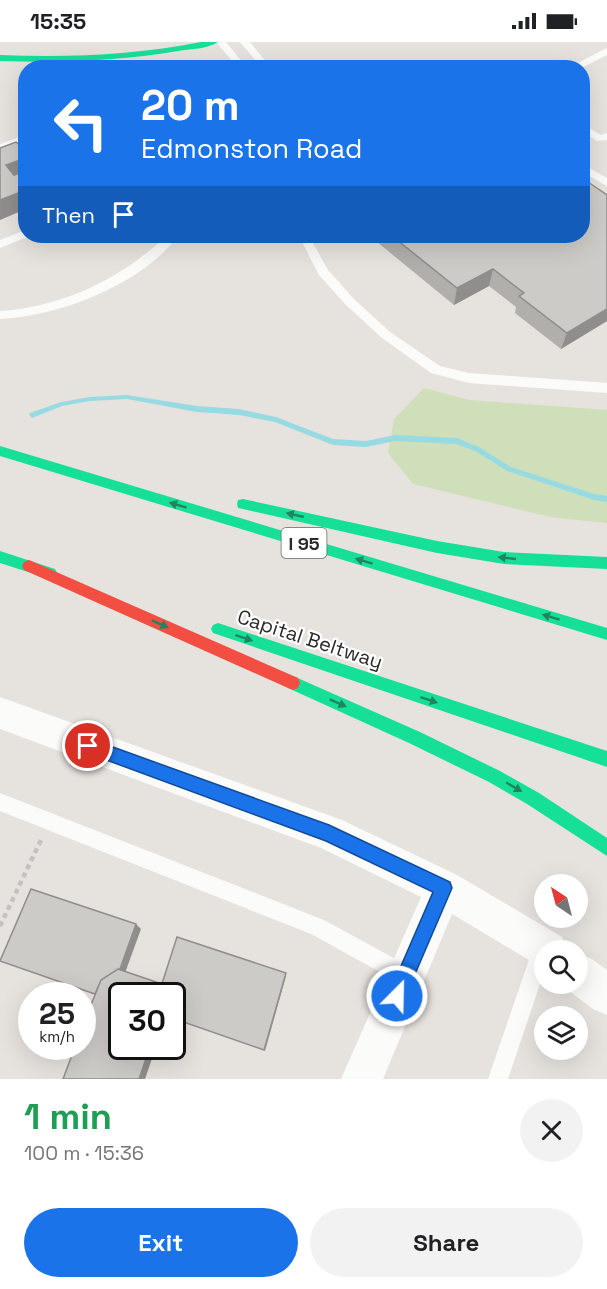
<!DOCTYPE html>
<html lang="en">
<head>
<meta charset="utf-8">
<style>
  body { margin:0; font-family:"Space Grotesk",sans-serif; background:#f2f2f2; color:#202124; height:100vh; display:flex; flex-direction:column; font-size:22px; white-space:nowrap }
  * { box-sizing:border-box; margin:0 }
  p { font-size:20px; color:#757577 }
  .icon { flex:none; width:33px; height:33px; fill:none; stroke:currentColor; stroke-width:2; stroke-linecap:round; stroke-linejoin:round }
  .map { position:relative; height:1037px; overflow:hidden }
  .side { display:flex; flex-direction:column; background:#fff; flex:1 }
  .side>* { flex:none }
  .banner { position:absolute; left:18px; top:18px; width:572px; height:183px; border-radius:24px; box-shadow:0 6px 24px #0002; background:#1a73e8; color:#fff; overflow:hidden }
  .needle { width:39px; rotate:324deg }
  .buttons { position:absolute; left:534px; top:832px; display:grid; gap:12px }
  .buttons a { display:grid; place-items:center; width:54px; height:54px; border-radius:50%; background:#fff; box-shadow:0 6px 24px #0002; font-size:30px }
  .speed { position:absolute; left:18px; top:940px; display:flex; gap:12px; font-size:30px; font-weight:700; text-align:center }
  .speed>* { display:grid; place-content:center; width:78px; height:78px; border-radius:50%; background:#fff; box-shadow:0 6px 24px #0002; line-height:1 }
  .speed small { font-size:15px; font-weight:400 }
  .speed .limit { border:3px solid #111; border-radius:9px; background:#fff; color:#111 }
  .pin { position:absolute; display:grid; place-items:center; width:51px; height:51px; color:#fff; margin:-26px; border:3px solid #fff; border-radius:50%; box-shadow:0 2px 6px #0007 }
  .me { position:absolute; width:66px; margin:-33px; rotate:23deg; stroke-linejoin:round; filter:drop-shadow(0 0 4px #0008) }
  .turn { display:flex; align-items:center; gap:21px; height:126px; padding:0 24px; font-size:27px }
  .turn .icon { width:78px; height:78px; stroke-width:2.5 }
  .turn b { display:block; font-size:42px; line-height:51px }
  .then { display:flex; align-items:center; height:57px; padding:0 24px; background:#0003; gap:12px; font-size:22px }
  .round { display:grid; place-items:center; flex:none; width:63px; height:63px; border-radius:32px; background:#f2f2f2 }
  .summary { display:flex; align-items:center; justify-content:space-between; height:102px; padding:0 24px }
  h1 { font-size:36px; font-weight:700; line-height:45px; color:#1e9e55 }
  .cta { display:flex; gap:12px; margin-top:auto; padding:12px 24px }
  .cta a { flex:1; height:69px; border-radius:36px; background:#1a73e8; color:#fff; font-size:24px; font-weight:700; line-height:69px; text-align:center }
  .cta a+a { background:#f2f2f2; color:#202124 }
  .status { display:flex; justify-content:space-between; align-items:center; height:42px; padding:0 30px; background:#fff; direction:ltr }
  .status svg { height:16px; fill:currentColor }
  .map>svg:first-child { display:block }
  .green { fill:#cfdfba }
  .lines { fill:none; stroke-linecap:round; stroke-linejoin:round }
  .stream { fill:#98dae2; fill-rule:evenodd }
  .path { stroke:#c3c2c2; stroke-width:4.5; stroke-dasharray:5 4; stroke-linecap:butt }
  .lane { fill:#fbfbfa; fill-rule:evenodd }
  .street { fill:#fbfbfa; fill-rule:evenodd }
  .fast { fill:#16e098; fill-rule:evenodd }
  .jam { fill:#f24e42; fill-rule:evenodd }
  .wall { fill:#b0afac }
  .shaded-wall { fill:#908e8c }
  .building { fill:#cdcbc8; stroke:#908e8c; stroke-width:1.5 }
  .oneway { fill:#208460 }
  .route { fill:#1a73e8; stroke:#114b97; stroke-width:1.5 }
  .labels { text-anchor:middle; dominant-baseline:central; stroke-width:4.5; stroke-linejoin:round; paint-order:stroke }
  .shield { fill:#fff; stroke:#696969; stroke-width:1.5 }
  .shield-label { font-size:18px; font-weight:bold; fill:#292929 }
  .street-label { font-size:20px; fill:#292929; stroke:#fff }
</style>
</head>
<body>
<div class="status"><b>15:35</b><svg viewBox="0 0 49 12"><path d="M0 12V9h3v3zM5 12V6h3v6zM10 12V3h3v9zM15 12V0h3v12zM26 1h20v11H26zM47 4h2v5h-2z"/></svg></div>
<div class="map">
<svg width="607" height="1037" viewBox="0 0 607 1037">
  <rect width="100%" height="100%" fill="#e6e2de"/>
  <path class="green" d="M424 346 469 358 607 368V481L550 475 413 442 388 411 394 377Z"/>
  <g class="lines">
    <path class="stream" d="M127 353 197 364 239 367 276 375 333 397 366 399 395 393 457 396 479 405 511 425 594 452 607 454V460L594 458 507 429 475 409 456 402 395 399 366 405 333 403 275 380 239 373 197 370 127 357 90 359 62 364 32 376 29 373 30 371 61 360 90 355Z"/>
    <path class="path" d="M0 884 41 798"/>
    <path class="lane" d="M216 0H226L247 26H238Z
      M240 0H250L271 26H262Z
      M607 6V13L581 26H568Z
      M582 82 601 93 607 91V98L597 99 582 89Z
      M26 93V100L0 109V102Z
      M582 122 607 136V144L582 130Z
      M26 188V194H30L0 206V198Z
      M166 194H178C141 243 60 274 0 277V269C62 265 121 237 166 194Z
      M299 194H309L328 228 354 257 390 290 440 324 469 331 607 341V351L469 341 431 331 382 296 346 263 319 233Z
      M0 751 324 878 412 926 415 933 412 940 405 943 398 940 311 892 0 769Z
      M543 896 550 899 553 906 552 909H544V930L508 1037H488L533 906 536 899Z"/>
    <path class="street" d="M0 655 342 778 457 833 562 895 567 909H544V927L452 872 383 1037H341L421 855 321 806 0 687Z
      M578 911 592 917 607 928V973L593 967 564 945 563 942H578Z"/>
    <path class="fast" d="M201 0H218C208 7 190 7 178 9 119 19 60 21 0 19V13C68 16 135 13 201 0Z
      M0 404 607 586V598L0 414Z
      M243 457 437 499 504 510 607 515V527L504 522 437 511 243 467 238 466 237 462 238 458Z
      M0 509 55 527 57 531 55 535 50 537 0 521Z
      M218 581 607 709V725L213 591 211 587 213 583Z
      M293 634 420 690 500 729 539 751 607 796V814L527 762 489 740 409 701 288 646 286 641 288 636Z"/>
    <path class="jam" d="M29 518 298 636 300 641 298 646 293 648 288 646 24 528 22 524 24 520Z"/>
  </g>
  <path class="wall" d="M371 194H582L607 279 561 307 515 271 516 265 489 244 454 263 371 195Z"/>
  <path class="shaded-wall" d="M26 116V135L11 141 6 123Z
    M26 148V167L0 178V158Z
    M493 227 489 244 454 263 457 246Z
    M607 267V279L561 307 567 291Z
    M136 882 141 887 125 931 120 927Z
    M286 931V934L265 1009 264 1008Z
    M159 941 164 944 162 954H156Z
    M150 1005H156L145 1037H139Z"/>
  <path class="building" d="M16 100 26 109V116L6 123 14 133 22 130 26 133V148L0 158V106Z
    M582 136 607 153V267L567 291 519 254 524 251 493 227 457 246 392 194H582Z
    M31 847 136 882 120 927H118L101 938 95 952 0 919Z
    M177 895 286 931 264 1008 172 976V954H158Z
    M118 927 159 941 156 954H122V1005H150L139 1037H63L75 1005H82V985L101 938Z"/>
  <defs><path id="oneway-solid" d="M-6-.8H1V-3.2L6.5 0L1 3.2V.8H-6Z" transform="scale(1.5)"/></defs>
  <g class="oneway">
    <use href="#oneway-solid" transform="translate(178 463) rotate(-163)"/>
    <use href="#oneway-solid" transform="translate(295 473) rotate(-167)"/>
    <use href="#oneway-solid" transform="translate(507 516) rotate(-174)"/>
    <use href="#oneway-solid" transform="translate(364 519) rotate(-163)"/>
    <use href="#oneway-solid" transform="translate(551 575) rotate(-163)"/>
    <use href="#oneway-solid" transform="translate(160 582) rotate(24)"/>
    <use href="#oneway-solid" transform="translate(244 596) rotate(18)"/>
    <use href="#oneway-solid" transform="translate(429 658) rotate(18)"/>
    <use href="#oneway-solid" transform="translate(338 661) rotate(24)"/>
    <use href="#oneway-solid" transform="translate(514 745) rotate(30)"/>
  </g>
  <path class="route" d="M88 696 329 783 450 840 452 846 403 960 397 963 390 960 388 954 433 850 326 799 82 709 80 704 82 698Z"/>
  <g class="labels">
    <rect class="shield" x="281.5" y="486" width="45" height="30" rx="4.5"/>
    <g class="shield-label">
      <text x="304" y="501">I 95</text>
    </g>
    <g class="street-label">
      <text transform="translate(310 597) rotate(18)">Capital Beltway</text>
    </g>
  </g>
</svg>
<div class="buttons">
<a><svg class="needle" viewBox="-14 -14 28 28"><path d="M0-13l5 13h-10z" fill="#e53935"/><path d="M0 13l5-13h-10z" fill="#757577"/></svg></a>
<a><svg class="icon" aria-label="search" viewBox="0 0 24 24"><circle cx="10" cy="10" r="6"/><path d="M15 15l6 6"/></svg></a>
<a><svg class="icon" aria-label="layers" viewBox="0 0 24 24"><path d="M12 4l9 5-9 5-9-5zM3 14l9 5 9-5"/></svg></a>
</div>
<div class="speed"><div>25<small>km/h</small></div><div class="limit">30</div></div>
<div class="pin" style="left:88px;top:704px;background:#d93025"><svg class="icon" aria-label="arrive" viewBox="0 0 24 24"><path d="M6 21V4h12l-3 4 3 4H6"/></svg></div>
<svg class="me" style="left:397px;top:954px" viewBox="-20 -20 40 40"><circle r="17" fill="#1a73e8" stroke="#fff" stroke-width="3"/><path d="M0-11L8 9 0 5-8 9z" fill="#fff"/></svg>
<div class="banner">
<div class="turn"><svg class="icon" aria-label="left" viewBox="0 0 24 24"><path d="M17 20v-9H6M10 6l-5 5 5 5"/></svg><div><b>20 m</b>Edmonston Road</div></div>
<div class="then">Then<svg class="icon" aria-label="arrive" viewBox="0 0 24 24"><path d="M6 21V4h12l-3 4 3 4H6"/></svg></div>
</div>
</div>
<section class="side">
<div class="summary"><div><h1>1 min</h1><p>100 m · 15:36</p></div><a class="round"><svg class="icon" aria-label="close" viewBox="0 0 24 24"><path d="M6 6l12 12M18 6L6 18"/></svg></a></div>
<div class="cta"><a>Exit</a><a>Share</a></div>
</section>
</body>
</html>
